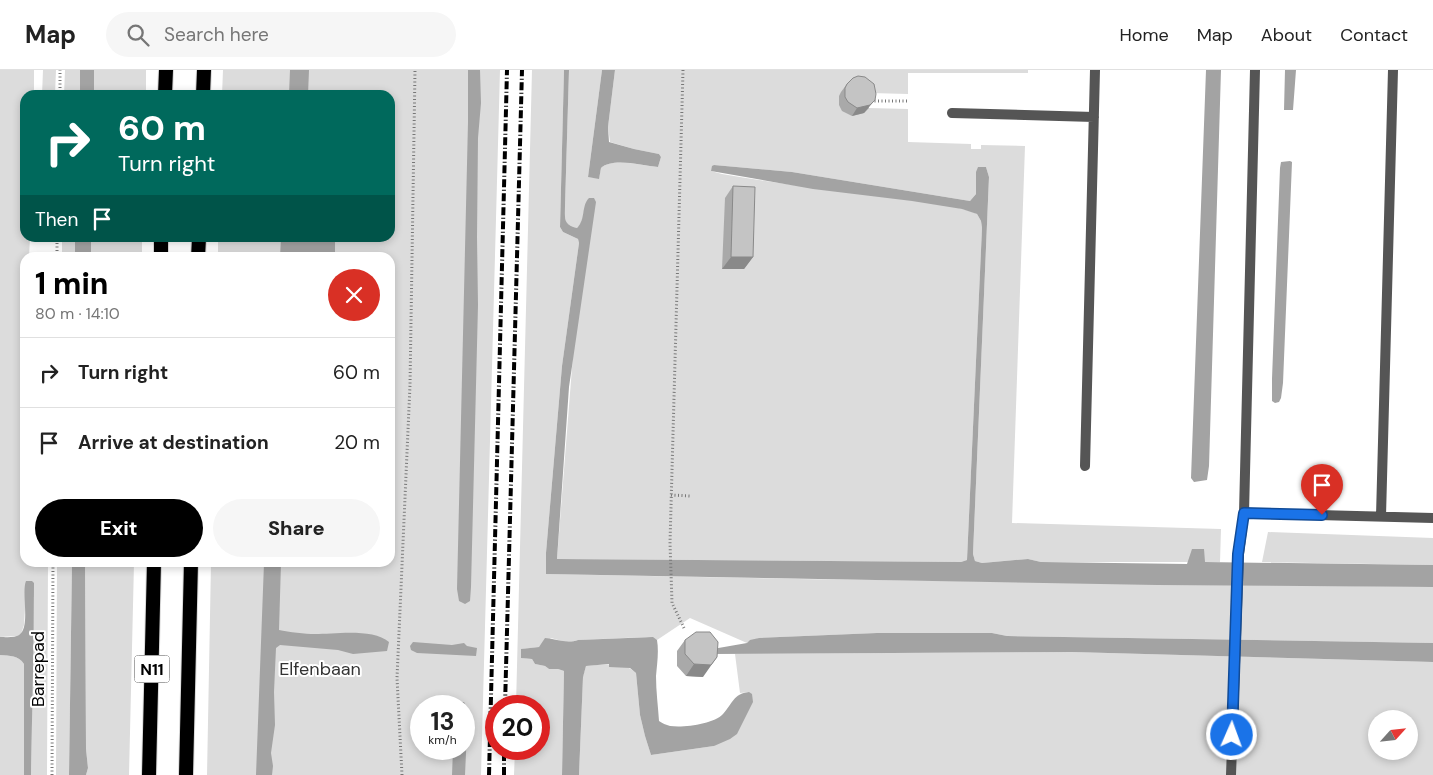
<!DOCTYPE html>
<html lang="en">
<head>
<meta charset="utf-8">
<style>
  body { margin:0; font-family:"DM Sans",sans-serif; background:#f6f6f6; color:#222; height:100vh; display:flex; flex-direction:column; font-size:19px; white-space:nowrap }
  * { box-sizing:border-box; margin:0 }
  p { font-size:16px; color:#767676 }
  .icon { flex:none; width:28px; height:28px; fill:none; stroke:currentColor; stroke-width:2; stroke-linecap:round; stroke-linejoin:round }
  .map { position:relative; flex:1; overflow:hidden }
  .sheet { position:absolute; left:20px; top:182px; width:375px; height:315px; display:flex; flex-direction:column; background:#fff; border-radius:15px; box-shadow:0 2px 8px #0003 }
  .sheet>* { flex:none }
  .guide { position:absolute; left:20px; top:20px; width:375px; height:152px; border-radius:15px; box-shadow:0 2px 8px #0003; background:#00695c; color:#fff; overflow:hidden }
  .needle { width:32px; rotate:63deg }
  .tools { position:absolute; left:1368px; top:640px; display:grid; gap:10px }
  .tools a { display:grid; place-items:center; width:50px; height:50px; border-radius:50%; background:#fff; box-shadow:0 2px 8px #0003; font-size:25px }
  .speed { position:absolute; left:410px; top:625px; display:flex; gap:10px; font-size:25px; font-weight:700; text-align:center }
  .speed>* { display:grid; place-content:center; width:65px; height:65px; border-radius:50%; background:#fff; box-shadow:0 2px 8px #0003; line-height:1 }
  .speed small { font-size:12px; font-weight:400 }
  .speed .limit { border:8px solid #d22; background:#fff; color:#111 }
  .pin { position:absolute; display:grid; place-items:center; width:42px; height:42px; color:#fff; margin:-51px -21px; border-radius:50% 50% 50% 0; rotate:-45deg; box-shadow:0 0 5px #0007 }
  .pin .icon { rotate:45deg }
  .me { position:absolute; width:55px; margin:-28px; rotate:2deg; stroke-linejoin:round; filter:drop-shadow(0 0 4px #0008) }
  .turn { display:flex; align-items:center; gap:18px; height:105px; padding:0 15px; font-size:22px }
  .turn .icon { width:65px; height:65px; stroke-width:2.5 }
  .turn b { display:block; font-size:35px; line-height:42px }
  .then { display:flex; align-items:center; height:48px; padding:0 15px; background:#0003; gap:10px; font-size:19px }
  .round { display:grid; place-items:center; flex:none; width:52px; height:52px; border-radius:26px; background:#f6f6f6 }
  .head { display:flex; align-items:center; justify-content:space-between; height:85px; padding:0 15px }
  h1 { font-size:30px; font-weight:800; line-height:38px; color:#000 }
  .primary-button { display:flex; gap:10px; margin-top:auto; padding:10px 15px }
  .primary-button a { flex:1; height:58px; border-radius:30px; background:#000; color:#fff; font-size:20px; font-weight:800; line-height:58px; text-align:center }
  .primary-button a+a { background:#f6f6f6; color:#222 }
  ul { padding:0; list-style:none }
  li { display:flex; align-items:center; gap:15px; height:70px; padding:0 15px; border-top:1px solid #e0e0e0 }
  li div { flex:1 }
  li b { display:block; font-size:19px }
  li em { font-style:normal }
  header { display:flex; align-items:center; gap:30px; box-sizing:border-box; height:70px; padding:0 25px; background:#fff; border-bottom:1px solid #e0e0e0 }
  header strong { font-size:24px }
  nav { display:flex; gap:28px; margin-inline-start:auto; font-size:18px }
  .search { width:350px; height:45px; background:#f6f6f6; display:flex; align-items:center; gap:12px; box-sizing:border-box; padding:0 18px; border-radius:28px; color:#767676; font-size:19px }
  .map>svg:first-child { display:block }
  .green { fill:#dcdcdc; fill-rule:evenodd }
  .water { fill:#a3a3a3 }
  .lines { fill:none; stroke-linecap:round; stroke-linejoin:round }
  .trunk-casing { stroke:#dbdbdb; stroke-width:16 }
  .path { stroke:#777; stroke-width:3; stroke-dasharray:1 2.5; stroke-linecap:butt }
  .service { stroke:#555; stroke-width:10 }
  .trunk { stroke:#000; stroke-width:14 }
  .rail { stroke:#000; stroke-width:4; stroke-dasharray:8 2.5 1 2.5; stroke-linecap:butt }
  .wall { fill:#a9a9a9 }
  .shaded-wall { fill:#898989 }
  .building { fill:#c4c4c4; stroke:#898989 }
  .route-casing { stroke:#114b97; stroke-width:12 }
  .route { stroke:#1a73e8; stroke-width:9 }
  .labels { text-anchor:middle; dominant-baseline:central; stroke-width:4; stroke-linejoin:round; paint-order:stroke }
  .shield { fill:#fff; stroke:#4c4c4c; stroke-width:1 }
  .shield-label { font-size:16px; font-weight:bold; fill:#000 }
  .street-label { font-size:18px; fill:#000; stroke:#fff }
  .park-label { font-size:18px; fill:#333; stroke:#fff }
</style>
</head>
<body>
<header>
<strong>Map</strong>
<div class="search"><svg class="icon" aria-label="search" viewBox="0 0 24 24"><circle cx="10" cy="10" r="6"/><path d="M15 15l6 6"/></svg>Search here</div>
<nav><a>Home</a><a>Map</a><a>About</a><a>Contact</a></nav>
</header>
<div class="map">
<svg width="1433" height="705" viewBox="0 0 1433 705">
  <rect width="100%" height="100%" fill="#fff"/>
  <path class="green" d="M0 0H34V25H25V168H30L29 187 25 188V492L48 493 47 705H31L34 526 25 539 24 555 21 564 17 566 0 567Z
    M43 0H56L55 25H42Z
    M65 0H80V25H64Z
    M94 0H146V25H94Z
    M223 0H500L481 705H207L211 493 390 492V188L218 187V168H390V25H222ZM421 636H464V679H421Z
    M532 0H564L560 157 563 162 578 169 579 173 562 296 546 483V504L796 509 1433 517V573L1007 566 992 563H877L759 568 747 573 690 548 657 570 647 567 578 570C569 573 560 571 551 568L539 577 522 579V588L532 589 535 594 545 596 549 599H558L564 601 562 705H514L515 679H539V636H516Z
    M569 0H602L588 107 599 108 601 98C613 87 642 96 658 97L661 87 659 84 634 79 610 72 608 57 615 0H1028V3H908V24L870 23 869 38 908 39V72L971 74V79H981V75L1025 76 1012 453 1221 459 1220 492H1041L1028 489 982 493 975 491 973 484 989 107 986 97 977 111 976 124 970 131 792 102 714 95 711 101 722 104C779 114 836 121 894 128 914 131 960 135 977 144L981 151 982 158 967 490 961 492 557 489 585 132C584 142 584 151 577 158 563 155 565 148 565 136Z
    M62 168H75V187L62 188Z
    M91 168H142V187L91 188Z
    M1268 462 1433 468V495L1262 492Z
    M57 493H72L69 705H56Z
    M85 493H134L129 705H86L88 698 86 679Z
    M1072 582 1433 592V705H579L583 606 586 596C601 595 624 591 636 603L640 645 645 666 651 685 714 676 749 622 740 623 735 584ZM1376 649H1409V681H1376Z
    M0 585C10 586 18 585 24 594V705H0Z"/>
  <path class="water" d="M80 0H94V25H80Z
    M290 0H309L308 25H289Z
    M468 0H480L481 33 478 68 477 167 478 235 471 517 470 531 465 534 459 531 457 519 468 52Z
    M564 0H569L565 136C565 148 563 155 577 158 586 149 581 136 589 128H594L596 132 569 317 557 489 961 492 967 490 982 158 981 151 977 144 962 139 912 131 813 119 711 101 712 96 714 95 792 102 970 131 976 124V102L978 97H986L989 107 973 484 975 491 982 493 1028 489 1041 492 1187 494 1192 479H1204L1205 492 1433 495V517L1157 515 546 504V483L562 296 579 173 578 169 563 162 560 157Z
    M602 0H615L608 57 609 72 634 79 659 84 661 87 658 97C643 96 613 87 601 98L599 109 588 107Z
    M1206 0H1221L1209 396 1207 410 1194 412 1191 408Z
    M1285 0H1296L1293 40H1284Z
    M1290 91 1292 92 1283 313 1281 328 1279 332 1275 333 1272 331V309L1280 98 1281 92Z
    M75 168H91V187H75Z
    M281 168H335V187H280Z
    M72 493H85L86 679 88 698 86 705H69Z
    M264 493H281L279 560C289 562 305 564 315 564 335 564 373 558 389 572L387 581 353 584 338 580 280 575 276 578 274 622 275 655 271 683 273 696 272 705H256Z
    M26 511H32L34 513C34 577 32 641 31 705H24V594C18 585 10 586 0 585V567C5 567 15 568 19 565 31 557 21 523 26 511Z
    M877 563H992L1007 566 1433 573V592L1072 582 710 584 707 580 747 573 750 570 759 568Z
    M653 567 657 570C659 582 657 594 656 606 656 621 658 636 659 651 662 653 666 655 670 656 684 658 714 654 723 644 733 633 733 624 749 622L752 624 753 632 737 664 730 669 714 676 651 685 645 666 640 645 636 603 630 598 609 597V594L586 596 583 607 579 705H562L564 601 558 599H549L545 596 535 594 532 589 521 588V579L539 577 545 568C556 569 567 574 578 570Z
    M413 572 452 575 464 573 467 576 477 578 476 586 417 583 411 580 410 576Z
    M455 632H464L468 639 465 705H452L453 679H464V636H454Z"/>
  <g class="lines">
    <g class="trunk-casing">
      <path id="trunk" d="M165 25 166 0
        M203 25 204 0
        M161 188V168
        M198 188 199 168
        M149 705 154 492
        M186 705 191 492"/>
    </g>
    <path class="path" d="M683 0 670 473 672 533 684 558
      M60 25V0
      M871 31H908
      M57 188V168
      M671 425 690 426
      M52 705 53 492
      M402 705 397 608 410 315 415 0"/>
    <path class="service" d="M952 43 1094 47
      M1085 396 1095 0
      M1244 443 1433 448
      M1381 446 1393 0
      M1231 705 1239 484 1244 443 1255 0"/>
    <use href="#trunk" class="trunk"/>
    <path class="rail" d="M505 636 522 0
      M489 705 507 0
      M504 705V679"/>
  </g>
  <path class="wall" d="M847 14 869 38 864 43 852 46 842 41 839 35V26L841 22Z
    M733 116 753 187 744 199H722L725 128Z
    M685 570 703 607 686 606 677 596V581Z"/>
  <path class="shaded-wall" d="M875 30 864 43 852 46 857 38Z
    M731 187H753L744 199H722Z
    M717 587 703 607 686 606 694 594Z"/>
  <path class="building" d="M858 6 865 7 874 14 876 24 875 30 870 35 857 38 848 32 845 27V18L847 14 853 8Z
    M733 116 755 117 753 187H731Z
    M696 562H710L718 572 717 587 711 595 694 594 685 584V570Z"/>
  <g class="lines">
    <g class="route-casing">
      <path id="route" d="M1232 665 1238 484 1244 443 1322 445"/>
    </g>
    <use href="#route" class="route"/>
  </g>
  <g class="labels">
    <rect class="shield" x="134.5" y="585.5" width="35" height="27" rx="4"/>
    <g class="shield-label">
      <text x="152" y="599">N11</text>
    </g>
    <g class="street-label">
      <text transform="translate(38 599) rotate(-90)">Barrepad</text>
    </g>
    <g class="park-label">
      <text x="320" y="599">Elfenbaan</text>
    </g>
  </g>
</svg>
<div class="tools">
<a><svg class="needle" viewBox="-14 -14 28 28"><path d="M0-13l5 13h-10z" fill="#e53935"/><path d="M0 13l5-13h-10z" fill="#767676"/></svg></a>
</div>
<div class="speed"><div>13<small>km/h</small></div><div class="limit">20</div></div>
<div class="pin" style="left:1322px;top:445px;background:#d93025"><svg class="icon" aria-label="arrive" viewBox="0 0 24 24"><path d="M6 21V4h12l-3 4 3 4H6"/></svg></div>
<svg class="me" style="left:1232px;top:665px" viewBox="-20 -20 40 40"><circle r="17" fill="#1a73e8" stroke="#fff" stroke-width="3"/><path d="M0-11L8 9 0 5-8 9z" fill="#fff"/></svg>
<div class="guide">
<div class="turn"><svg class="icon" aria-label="right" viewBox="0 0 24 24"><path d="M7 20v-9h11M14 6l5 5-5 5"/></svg><div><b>60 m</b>Turn right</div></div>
<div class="then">Then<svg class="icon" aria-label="arrive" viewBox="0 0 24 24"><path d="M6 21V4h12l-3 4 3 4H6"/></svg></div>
</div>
<section class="sheet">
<div class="head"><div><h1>1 min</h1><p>80 m · 14:10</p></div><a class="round" style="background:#d93025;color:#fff"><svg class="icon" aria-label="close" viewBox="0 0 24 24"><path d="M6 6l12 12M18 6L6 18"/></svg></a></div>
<ul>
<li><svg class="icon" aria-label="right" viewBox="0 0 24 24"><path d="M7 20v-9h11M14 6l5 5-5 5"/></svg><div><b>Turn right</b></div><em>60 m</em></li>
<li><svg class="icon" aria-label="arrive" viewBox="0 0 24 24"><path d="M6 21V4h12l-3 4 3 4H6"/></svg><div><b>Arrive at destination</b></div><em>20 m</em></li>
</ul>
<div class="primary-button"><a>Exit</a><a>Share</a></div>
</section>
</div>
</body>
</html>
